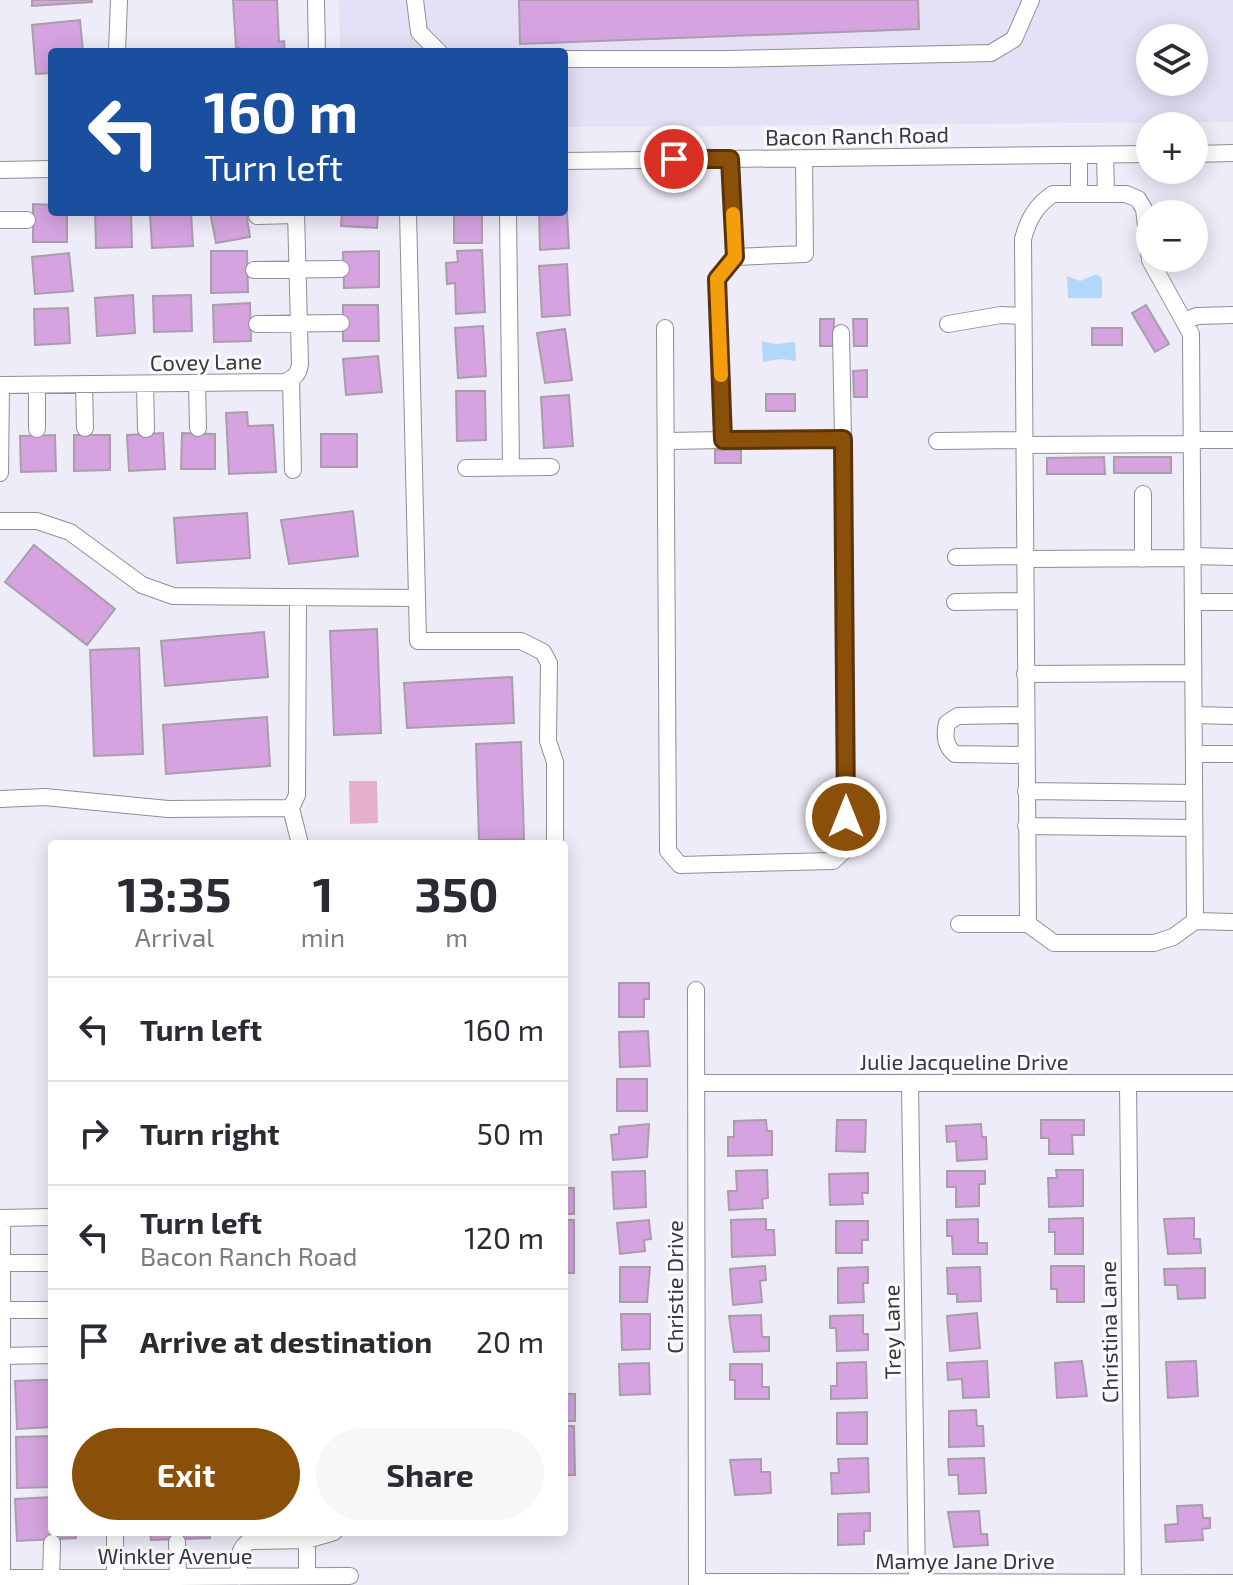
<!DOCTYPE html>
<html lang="en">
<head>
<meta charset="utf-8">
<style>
  body { margin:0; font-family:"Exo 2",sans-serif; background:#f7f7f7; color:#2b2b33; height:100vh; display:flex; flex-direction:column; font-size:30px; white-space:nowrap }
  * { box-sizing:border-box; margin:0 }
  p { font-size:26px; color:#7c7c81 }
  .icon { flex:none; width:44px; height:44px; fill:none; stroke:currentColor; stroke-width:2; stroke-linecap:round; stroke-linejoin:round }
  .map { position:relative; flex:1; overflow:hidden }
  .details { position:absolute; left:48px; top:840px; width:520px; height:696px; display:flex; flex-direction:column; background:#fff; border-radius:8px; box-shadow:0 4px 20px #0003 }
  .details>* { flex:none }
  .banner { position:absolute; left:48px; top:48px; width:520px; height:168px; border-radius:8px; box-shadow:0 4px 20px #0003; background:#1a4fa0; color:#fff; overflow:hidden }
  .tools { position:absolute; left:1136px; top:24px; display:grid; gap:16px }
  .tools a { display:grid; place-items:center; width:72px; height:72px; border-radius:50%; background:#fff; box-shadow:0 4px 20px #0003; font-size:40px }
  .pin { position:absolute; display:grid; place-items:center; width:68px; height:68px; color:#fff; margin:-34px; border:4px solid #fff; border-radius:50%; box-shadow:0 2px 8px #0007 }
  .me { position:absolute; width:88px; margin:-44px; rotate:0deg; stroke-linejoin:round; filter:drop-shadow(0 0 6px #0008) }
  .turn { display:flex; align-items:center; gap:28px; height:168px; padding:0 24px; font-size:36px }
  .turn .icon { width:104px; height:104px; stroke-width:2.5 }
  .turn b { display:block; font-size:56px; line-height:68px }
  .eta { display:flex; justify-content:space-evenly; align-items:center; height:136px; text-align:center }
  .eta b { font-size:48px; font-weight:700; line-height:56px }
  .button { display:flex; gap:16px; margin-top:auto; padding:16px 24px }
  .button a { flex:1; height:92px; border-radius:48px; background:#8a4f09; color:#fff; font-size:32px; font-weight:700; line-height:92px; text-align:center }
  .button a+a { background:#f7f7f7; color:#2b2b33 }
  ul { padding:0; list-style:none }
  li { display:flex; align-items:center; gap:24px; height:104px; padding:0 24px; border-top:2px solid #e1e1e2 }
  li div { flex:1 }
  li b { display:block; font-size:30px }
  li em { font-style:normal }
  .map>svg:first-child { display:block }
  .built { fill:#e5e0f5; fill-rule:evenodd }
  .green { fill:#e4b0cb }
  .water { fill:#b2d7f8 }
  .building { fill:#d6a3e0; stroke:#a89ea9; stroke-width:2 }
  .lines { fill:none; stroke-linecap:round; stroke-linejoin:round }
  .minor-casing { stroke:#8f8d99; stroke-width:18 }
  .minor { stroke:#fff; stroke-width:16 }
  .route-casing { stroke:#5a3306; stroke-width:20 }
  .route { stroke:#8a4f09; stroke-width:14 }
  .slow { stroke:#f59e0b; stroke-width:14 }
  .labels { text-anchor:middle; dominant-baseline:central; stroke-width:6; stroke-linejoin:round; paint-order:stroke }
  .street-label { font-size:22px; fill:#38373c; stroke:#fbfbfe }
</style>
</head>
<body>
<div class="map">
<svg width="1233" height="1585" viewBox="0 0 1233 1585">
  <rect width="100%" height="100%" fill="#efecfa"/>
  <path class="built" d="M339 0H1233V122L564 127V52H340ZM1150 38H1194V82H1150Z"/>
  <path class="green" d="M349 781H377L378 823 350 824Z"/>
  <path class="water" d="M1096 274 1102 278V298H1068L1067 276 1080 281Z
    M762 341 775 344 795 342 796 361 781 359 763 362Z"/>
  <path class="building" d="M32 0H92V2L32 6Z
    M233 0H277L279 42 284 41 285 52H240V48H236Z
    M519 0H918L919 29 520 44Z
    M80 20 83 52H52V73L36 74 32 25Z
    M564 197H566L569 248 540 250 539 212H564Z
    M33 204 52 205V212H67V242H33Z
    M95 212H131L132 247 96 248Z
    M191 212 193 246 152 248 150 213Z
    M210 212H246L250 237 216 243Z
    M342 212H378L377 228 341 226Z
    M454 212H482V243H454Z
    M482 250 485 312 456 314 455 283 447 284 446 263 458 262 457 251Z
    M211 251H247L248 292 211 293Z
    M379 251V287L344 288 343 252Z
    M69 253 73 291 35 294 32 257Z
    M567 264 570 315 542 317 539 266Z
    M133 295 135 333 97 336 95 298Z
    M191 295 192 331 154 332 153 296Z
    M250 303 251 341 214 342 213 305Z
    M343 305H378L379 341H343Z
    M1146 305 1169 344 1155 352 1132 313Z
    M68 308 70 343 35 345 34 309Z
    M820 319H834L833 346H820Z
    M853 319H867V346H854Z
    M483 326 486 376 458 378 455 328Z
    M1092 328H1122V345H1092Z
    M565 329 572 380 545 383 537 333Z
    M378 356 382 392 346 395 343 359Z
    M867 370V397H854L853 371Z
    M456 391H485L486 440 457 441Z
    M766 394H795V411H766Z
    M569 395 573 446 544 448 541 397Z
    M247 412 248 426 273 425 276 472 229 474 226 413Z
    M163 433 165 469 129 471 127 435Z
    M182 433 215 434V469H181Z
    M321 434H357V467H321Z
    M55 435 56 471 21 472 20 436Z
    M74 435H110V470L74 471Z
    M715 450H741V463H715Z
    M1104 457 1105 474H1047V458Z
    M1114 457H1171V473H1114Z
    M353 511 358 556 289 564 281 520Z
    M247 513 250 558 177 563 174 518Z
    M34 545 115 609 87 645 5 582Z
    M377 629 381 733 334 735 330 631Z
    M264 632 268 677 165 686 161 641Z
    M139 648 143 754 94 756 90 650Z
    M512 677 514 723 407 728 404 683Z
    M267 717 270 766 166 774 163 725Z
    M521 742 524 839 479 840 476 744Z
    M619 983H649V999H644V1017H619Z
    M648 1031 650 1066 620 1067 619 1032Z
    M617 1079H647V1111H617Z
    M766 1120 767 1131H772V1155L728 1156V1137H734V1121Z
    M837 1120H866L865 1152 836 1151Z
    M1041 1120H1084V1135H1072L1073 1154H1049V1138H1041Z
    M649 1124 647 1157 613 1160 611 1135 619 1134V1127Z
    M981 1124 982 1137H986L987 1159 957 1161 956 1141 947 1142 946 1126Z
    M767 1170 768 1198 762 1199 763 1208 729 1210 728 1191H737L736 1171Z
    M1056 1170H1083V1206L1049 1207 1048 1178H1057Z
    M645 1171 646 1207 614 1209 612 1172Z
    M947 1171H985V1184H979V1206L956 1207V1187H947Z
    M868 1173V1193H862L863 1204 830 1205 829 1174Z
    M564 1188H574V1214H564Z
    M1083 1218V1254H1055V1232H1049V1219Z
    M1194 1218V1239H1200L1201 1253 1168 1254 1164 1219Z
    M766 1219V1230H774L775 1255 732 1257 731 1220Z
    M978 1219V1243H987V1254H953L952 1236H947V1220Z
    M564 1220H574V1273H564Z
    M649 1220 651 1239 644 1240 645 1251 620 1254 617 1223Z
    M836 1221H868V1240H862V1253H836Z
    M765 1266 766 1280 760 1281 762 1302 733 1305 730 1269Z
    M1051 1266H1084V1302H1057V1289H1051Z
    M620 1267H650L647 1302H620Z
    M868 1267V1283H863L864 1302 838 1303V1268Z
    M980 1267 981 1301 957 1302V1294H948L947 1268Z
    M1205 1268V1298L1178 1299 1177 1285H1165L1164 1269Z
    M977 1313 980 1348 950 1351 947 1316Z
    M621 1314H650V1349L622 1350Z
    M761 1315 762 1337H769V1351L734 1352 729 1316Z
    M863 1315V1334H868V1350L837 1351 836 1328H830V1316Z
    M987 1361 989 1397 963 1398 962 1379 948 1380 947 1363Z
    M1082 1361 1087 1396 1057 1398 1055 1363Z
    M1196 1361 1198 1396 1168 1398 1166 1362Z
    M866 1362 867 1398 831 1399V1386H837V1363Z
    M649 1363 650 1394 620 1395 619 1364Z
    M730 1364H762V1387H769V1399H735V1380H730Z
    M41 1380H52V1427L17 1429 15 1381Z
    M564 1394H575V1421H564Z
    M976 1410 977 1426H983L984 1446 949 1447V1411Z
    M867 1412V1444H837V1413Z
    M564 1426H574L575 1475H564Z
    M52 1436V1487L17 1488 16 1437Z
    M868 1458 869 1492 832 1494 831 1473H839L838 1459Z
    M984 1458 986 1493 959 1494 958 1475H949L948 1459Z
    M761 1459V1472H770L771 1493 735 1495 730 1460Z
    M52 1497V1532H76V1538L17 1541 15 1499Z
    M1202 1505 1203 1518H1210V1528L1202 1529 1203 1540 1166 1542 1165 1525 1178 1524 1177 1506Z
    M979 1511 981 1534H987L988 1545 954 1547 948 1512Z
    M870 1513V1531H864V1544L838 1545V1514Z
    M150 1532H210V1538L151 1540Z"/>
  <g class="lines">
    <g class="minor-casing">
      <path id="minor" d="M316 0 317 52
        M415 0 419 32 439 52
        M117 52 119 0
        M564 59H726L991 53 1014 39 1031 0
        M1194 154 1233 153
        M1079 155V194
        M1105 155 1106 194
        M730 159 735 257 805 254 804 158
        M564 161 1150 154
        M0 170 52 169
        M1053 194H1126L1138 199 1144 209 1150 260 1191 334 1195 921 1173 937 1154 943H1054L1028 924 1023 239C1028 220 1036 205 1053 194Z
        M408 212 418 641H521L543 652 549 663 548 741 555 762V844
        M508 212 511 467
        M257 216 296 215
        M0 220H27
        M735 257 717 279 723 440 843 439 841 333
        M254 270 341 269
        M1184 321 1197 316 1233 315
        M257 324 341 323
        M948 324 1001 315 1023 316
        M665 328 668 851 680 865 833 861 846 849 843 439
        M291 379 293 470
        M197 383 198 428
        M145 384 146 429
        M0 385 285 382C294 378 299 374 300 364L296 212
        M84 385 85 428
        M37 386V429
        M1192 440H1233
        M668 441 723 440
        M937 441 1023 440
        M1024 445 1192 444
        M466 468 551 467
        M0 473 1 386
        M1143 494V559
        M0 521H37L70 532 142 585 173 596 417 598
        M1193 556 1233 557
        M956 557 1024 556
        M1024 559 1193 558
        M298 598 297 795 291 808 300 844
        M955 602 1025 601
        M1193 602H1233
        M1025 674 1193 673
        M1025 715 958 716 947 723C944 736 945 746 955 754L1026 755
        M1194 715 1233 716
        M1194 754H1233
        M1026 791 1194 793
        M0 799 45 797 168 809 291 808
        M1026 826 1194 828
        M1195 921 1233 922
        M959 924H1028
        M696 990 697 1585
        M696 1083H1233
        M910 1083 917 1582
        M1128 1083 1133 1582
        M0 1218 52 1217
        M2 1218V1578
        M0 1263H52
        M2 1310H52
        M0 1356 52 1355
        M115 1532V1578
        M177 1542 178 1578
        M307 1576V1540L312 1532
        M239 1577C239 1563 236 1549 250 1541L307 1540 334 1532
        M0 1578 350 1576
        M51 1578 52 1543
        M697 1582 1233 1583"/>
    </g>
    <use href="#minor" class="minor"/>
  </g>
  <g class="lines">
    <g class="route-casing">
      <path id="route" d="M674 159H730L735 257 717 279 723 440 843 439 846 817"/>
    </g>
    <use href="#route" class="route"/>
    <path class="slow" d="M721 375 717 279 735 257 733 214"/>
  </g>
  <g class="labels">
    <g class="street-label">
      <text transform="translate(857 135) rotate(-1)">Bacon Ranch Road</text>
      <text transform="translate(206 361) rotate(-1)">Covey Lane</text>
      <text x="964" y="1061">Julie Jacqueline Drive</text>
      <text transform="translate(674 1287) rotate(-90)">Christie Drive</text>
      <text transform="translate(891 1332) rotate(-91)">Trey Lane</text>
      <text transform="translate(1108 1332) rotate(-91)">Christina Lane</text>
      <text x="175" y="1555">Winkler Avenue</text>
      <text x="965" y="1560">Mamye Jane Drive</text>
    </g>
  </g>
</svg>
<div class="tools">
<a><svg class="icon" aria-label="layers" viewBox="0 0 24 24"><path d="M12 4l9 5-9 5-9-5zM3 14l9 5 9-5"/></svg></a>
<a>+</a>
<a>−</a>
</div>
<div class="pin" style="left:674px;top:159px;background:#d93025"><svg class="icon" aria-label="arrive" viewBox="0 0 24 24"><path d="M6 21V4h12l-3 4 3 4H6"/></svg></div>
<svg class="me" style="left:846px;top:817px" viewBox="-20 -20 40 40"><circle r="17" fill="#8a4f09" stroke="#fff" stroke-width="3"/><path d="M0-11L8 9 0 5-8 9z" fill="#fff"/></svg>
<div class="banner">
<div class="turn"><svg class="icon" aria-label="left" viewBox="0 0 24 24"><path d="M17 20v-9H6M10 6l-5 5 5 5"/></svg><div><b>160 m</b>Turn left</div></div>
</div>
<section class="details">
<div class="eta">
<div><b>13:35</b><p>Arrival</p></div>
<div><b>1</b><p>min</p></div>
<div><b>350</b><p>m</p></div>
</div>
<ul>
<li><svg class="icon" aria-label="left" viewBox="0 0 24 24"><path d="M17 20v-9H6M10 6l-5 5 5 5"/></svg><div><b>Turn left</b></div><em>160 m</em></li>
<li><svg class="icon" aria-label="right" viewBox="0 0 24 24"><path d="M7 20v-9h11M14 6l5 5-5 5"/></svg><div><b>Turn right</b></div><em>50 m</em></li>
<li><svg class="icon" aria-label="left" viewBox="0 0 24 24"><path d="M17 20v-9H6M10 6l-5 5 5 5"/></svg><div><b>Turn left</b><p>Bacon Ranch Road</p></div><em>120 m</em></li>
<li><svg class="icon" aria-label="arrive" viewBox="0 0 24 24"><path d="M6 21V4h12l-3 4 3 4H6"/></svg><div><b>Arrive at destination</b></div><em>20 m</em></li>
</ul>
<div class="button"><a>Exit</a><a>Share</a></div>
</section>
</div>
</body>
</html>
